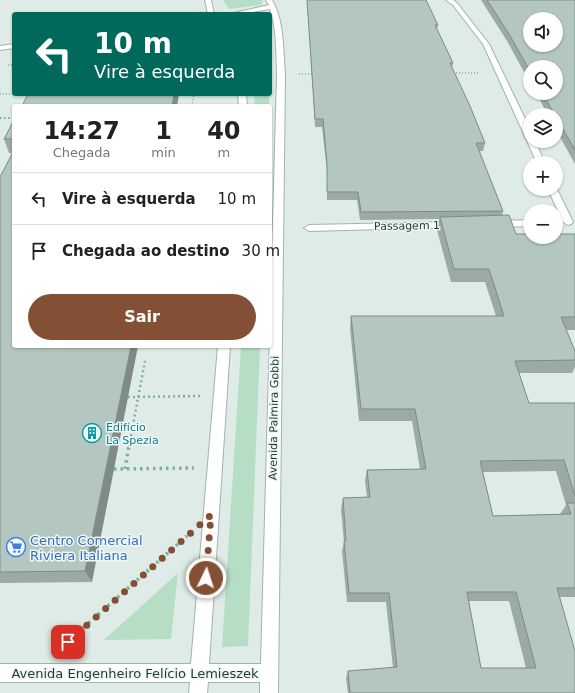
<!DOCTYPE html>
<html lang="pt">
<head>
<meta charset="utf-8">
<style>
  body { margin:0; font-family:"DejaVu Sans",sans-serif; background:#f2f2f2; color:#222; height:100vh; display:flex; flex-direction:column; font-size:15px; white-space:nowrap }
  * { box-sizing:border-box; margin:0 }
  p { font-size:13px; color:#767676 }
  .icon { flex:none; width:22px; height:22px; fill:none; stroke:currentColor; stroke-width:2; stroke-linecap:round; stroke-linejoin:round }
  .map { position:relative; flex:1; overflow:hidden }
  .panel { position:absolute; left:12px; top:104px; width:260px; height:244px; display:flex; flex-direction:column; background:#fff; border-radius:4px; box-shadow:0 1px 3px #0004 }
  .panel>* { flex:none }
  .banner { position:absolute; left:12px; top:12px; width:260px; height:84px; border-radius:4px; box-shadow:0 1px 3px #0004; background:#00695c; color:#fff; overflow:hidden }
  .fabs { position:absolute; left:523px; top:12px; display:grid; gap:8px }
  .fabs a { display:grid; place-items:center; width:40px; height:40px; border-radius:50%; background:#fff; box-shadow:0 1px 3px #0004; font-size:20px }
  .pin { position:absolute; display:grid; place-items:center; width:34px; height:34px; color:#fff; margin:-17px; border-radius:8px; box-shadow:0 2px 6px #0006 }
  .me { position:absolute; width:44px; margin:-22px; rotate:4deg; stroke-linejoin:round; filter:drop-shadow(0 0 3px #0008) }
  .turn { display:flex; align-items:center; gap:14px; height:84px; padding:0 16px; font-size:18px }
  .turn .icon { width:52px; height:52px; stroke-width:2.5 }
  .turn b { display:block; font-size:28px; line-height:34px }
  .eta { display:flex; justify-content:space-evenly; align-items:center; height:68px; text-align:center }
  .eta b { font-size:24px; font-weight:700; line-height:28px }
  .action { display:flex; gap:8px; margin-top:auto; padding:8px 16px }
  .action a { flex:1; height:46px; border-radius:24px; background:#835036; color:#fff; font-size:16px; font-weight:700; line-height:46px; text-align:center }
  ul { padding:0; list-style:none }
  li { display:flex; align-items:center; gap:12px; height:52px; padding:0 16px; border-top:1px solid #e0e0e0 }
  li div { flex:1 }
  li b { display:block; font-size:15px }
  li em { font-style:normal }
  .map>svg:first-child { display:block }
  .green { fill:#b6dec4 }
  .lines { fill:none; stroke-linecap:round; stroke-linejoin:round }
  .minor-casing { stroke:#a2b3af; stroke-width:2 }
  .path-far3 { stroke:#7db0a5; stroke-width:1.5; stroke-dasharray:1 2; stroke-linecap:butt }
  .path-far2 { stroke:#7db0a5; stroke-width:2; stroke-dasharray:1.5 2.5; stroke-linecap:butt }
  .path-far1 { stroke:#7db0a5; stroke-width:2.5; stroke-dasharray:2 3; stroke-linecap:butt }
  .path { stroke:#7db0a5; stroke-width:3.5; stroke-dasharray:2.5 4; stroke-linecap:butt }
  .minor { fill:#fff; fill-rule:evenodd }
  .wall { fill:#9baaa5; fill-rule:evenodd }
  .shaded-wall { fill:#7e8b86 }
  .building { fill:#b4c6c0; stroke:#7e8b86; fill-rule:evenodd }
  .route { stroke:#835036; stroke-width:7; stroke-dasharray:0 12.6 }
  .labels { text-anchor:middle; dominant-baseline:central; stroke-width:3; stroke-linejoin:round; paint-order:stroke }
  .street-label { font-size:11px; fill:#1f3c37; stroke:#eff7f4 }
  .culture-label { font-size:11px; fill:#0d838f; stroke:#eff7f4; text-anchor:start }
  .near-shop-label { font-size:13px; fill:#366cbe; stroke:#eff7f4; text-anchor:start }
  .near-street-label { font-size:13px; fill:#1f3c37; stroke:#eff7f4 }
</style>
</head>
<body>
<div class="map">
<svg width="575" height="693" viewBox="0 0 575 693">
  <rect width="100%" height="100%" fill="#dfebe7"/>
  <path class="green" d="M223 0H263L261 5 229 9Z
    M254 94H269V106H255Z
    M241 346H260L248 646 222 647Z
    M178 573 171 639 104 640Z"/>
  <g class="lines">
    <g class="minor-casing">
      <path id="minor" d="M205 0H211L214 14H208Z
        M266 0H272C284 20 283 49 285 74L278 693H260V682H208L207 693H189L190 682H0V664H191L218 346H230L209 664H261L277 74C276 52 277 30 270 9L242 14H229L269 5Z
        M446 0H453L457 3 489 44 530 129V141H535L545 163H537L483 44 453 5Z
        M14 44V48L0 50V46Z
        M238 94H246L247 106H239Z
        M556 187 573 222 571 224 568 225 563 222 548 189H556Z
        M530 220V226L496 227 491 224 496 221Z
        M453 222 458 225 457 227 309 231 304 228 309 225Z"/>
    </g>
    <path class="path-far3" d="M8 65H14
      M453 73H480
      M299 74H314
      M0 94H14
      M192 106 194 94"/>
    <path class="path-far2" d="M0 118H14"/>
    <path class="path-far1" d="M128 397 200 396
      M129 446 145 361"/>
    <path class="path" d="M114 469 194 468
      M125 469 129 445
      M59 649 187 536"/>
    <use href="#minor" class="minor"/>
  </g>
  <path class="wall" d="M307 0 438 25 437 29 453 63 452 67 485 143 483 151H479L503 211 502 216 516 234H575V330H566L575 351V367L572 373H519L529 403H575V597H560L575 693H348L346 678 348 671 393 668 386 602H347L342 551 344 542 341 509 343 498 367 497 365 481 367 470 420 469 412 421H359L350 328 351 316H496L485 282H451L437 230 439 219 360 220 357 200H327V171L322 127H315ZM556 471 566 505 560 514 493 516 483 472ZM469 601H509L526 668H481Z
    M481 0H575V164L556 130V115H548L536 93H556L530 67V83L507 41Z
    M14 120V346L92 582 0 583V177L13 153H9L4 139Z"/>
  <path class="shaded-wall" d="M174 94H179L177 106H172Z
    M131 346H138L92 582 85 571Z"/>
  <path class="building" d="M307 0H426L438 25H435L453 63H450L470 106 485 143H476L503 211 361 212 358 192H327V164L323 119H315Z
    M487 0H575V150L556 117V115H555L542 93H556V67H530V71L509 34ZM530 19H556V45H530Z
    M28 94H174L172 106H22Z
    M14 120V139H4Z
    M14 150V346H131L85 571 0 572V177Z
    M509 215 516 234H530V237H556V234H575V317H561L575 351V360L515 361 529 403H575V496L564 460 480 461 493 516 571 514 567 503H575V588H557L575 651V693H350L348 671 397 667 389 593H349L344 541H346L343 498 370 497 367 470 426 469 415 409H361L351 316H504L489 269H454L440 217ZM467 592H516L536 668H481Z"/>
  <g class="lines">
    <path class="route" d="M68 642 211 515 206 578"/>
  </g>
  <defs>
    <g id="building-ring" transform="scale(1)"><circle r="9.5" fill="#eff7f4" stroke="#0f9aa8" stroke-width="1.5"/><path d="M-4-6H4V6H1V3H-1V6H-4ZM-2.5-4.3h1.7v1.8h-1.7ZM.8-4.3h1.7v1.8H.8ZM-2.5-1h1.7V.8h-1.7ZM.8-1h1.7V.8H.8Z" fill="#0f9aa8"/></g>
    <g id="supermarket-ring" transform="scale(1)"><circle r="9.5" fill="#eff7f4" stroke="#3f7fe0" stroke-width="1.5"/><path d="M-6-5.5h2.5l.6 2H6L4.5 2H-2.5L-4.4-4H-6ZM-1.5 3.2a1.3 1.3 0 1 0 .1 0ZM3 3.2a1.3 1.3 0 1 0 .1 0Z" fill="#3f7fe0"/></g>
  </defs>
  <g fill-rule="evenodd">
    <use href="#building-ring" x="92" y="433"/>
    <use href="#supermarket-ring" x="16" y="547"/>
  </g>
  <g class="labels">
    <g class="street-label">
      <text transform="translate(407 226) rotate(-1)">Passagem 1</text>
      <text transform="translate(274 418) rotate(-89)">Avenida Palmira Gobbi</text>
    </g>
    <g class="culture-label">
      <text x="106" y="427">Edifício<tspan x="106" dy="13">La Spezia</tspan></text>
    </g>
    <g class="near-shop-label">
      <text x="30" y="540">Centro Comercial<tspan x="30" dy="15">Riviera Italiana</tspan></text>
    </g>
    <g class="near-street-label">
      <text x="135" y="673">Avenida Engenheiro Felício Lemieszek</text>
    </g>
  </g>
</svg>
<div class="fabs">
<a><svg class="icon" aria-label="sound" viewBox="0 0 24 24"><path d="M4 9h4l5-4v14l-5-4H4zM17 9q2 3 0 6"/></svg></a>
<a><svg class="icon" aria-label="search" viewBox="0 0 24 24"><circle cx="10" cy="10" r="6"/><path d="M15 15l6 6"/></svg></a>
<a><svg class="icon" aria-label="layers" viewBox="0 0 24 24"><path d="M12 4l9 5-9 5-9-5zM3 14l9 5 9-5"/></svg></a>
<a>+</a>
<a>−</a>
</div>
<div class="pin" style="left:68px;top:642px;background:#d93025"><svg class="icon" aria-label="arrive" viewBox="0 0 24 24"><path d="M6 21V4h12l-3 4 3 4H6"/></svg></div>
<svg class="me" style="left:206px;top:578px" viewBox="-20 -20 40 40"><circle r="17" fill="#835036" stroke="#fff" stroke-width="3"/><path d="M0-11L8 9 0 5-8 9z" fill="#fff"/></svg>
<div class="banner">
<div class="turn"><svg class="icon" aria-label="left" viewBox="0 0 24 24"><path d="M17 20v-9H6M10 6l-5 5 5 5"/></svg><div><b>10 m</b>Vire à esquerda</div></div>
</div>
<section class="panel">
<div class="eta">
<div><b>14:27</b><p>Chegada</p></div>
<div><b>1</b><p>min</p></div>
<div><b>40</b><p>m</p></div>
</div>
<ul>
<li><svg class="icon" aria-label="left" viewBox="0 0 24 24"><path d="M17 20v-9H6M10 6l-5 5 5 5"/></svg><div><b>Vire à esquerda</b></div><em>10 m</em></li>
<li><svg class="icon" aria-label="arrive" viewBox="0 0 24 24"><path d="M6 21V4h12l-3 4 3 4H6"/></svg><div><b>Chegada ao destino</b></div><em>30 m</em></li>
</ul>
<div class="action"><a>Sair</a></div>
</section>
</div>
</body>
</html>
